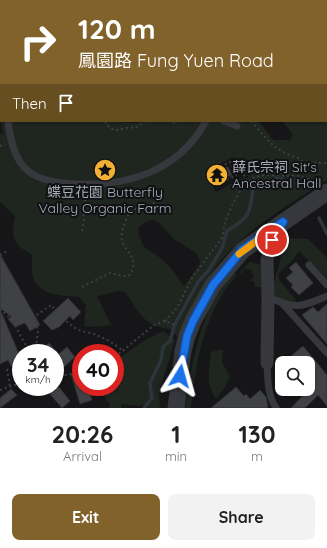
<!DOCTYPE html>
<html lang="en">
<head>
<meta charset="utf-8">
<style>
  body { margin:0; font-family:Quicksand,"Noto Sans TC",sans-serif; background:#f2f2f2; color:#222; height:100vh; display:flex; flex-direction:column; font-size:15px; white-space:nowrap }
  * { box-sizing:border-box; margin:0 }
  p { font-size:13px; color:#767676 }
  .icon { flex:none; width:22px; height:22px; fill:none; stroke:currentColor; stroke-width:2; stroke-linecap:round; stroke-linejoin:round }
  .map { position:relative; height:408px; overflow:hidden }
  .details { display:flex; flex-direction:column; background:#fff; flex:1 }
  .details>* { flex:none }
  .guide { position:absolute; left:0px; top:0px; width:327px; height:122px; box-shadow:0 1px 3px #0004; background:#80622a; color:#fff; overflow:hidden }
  .buttons { position:absolute; left:275px; top:356px; display:grid; gap:8px }
  .buttons a { display:grid; place-items:center; width:40px; height:40px; border-radius:8px; background:#fff; box-shadow:0 1px 3px #0004; font-size:20px }
  .speed { position:absolute; left:12px; top:344px; display:flex; gap:8px; font-size:20px; font-weight:700; text-align:center }
  .speed>* { display:grid; place-content:center; width:52px; height:52px; border-radius:50%; background:#fff; box-shadow:0 1px 3px #0004; line-height:1 }
  .speed small { font-size:10px; font-weight:400 }
  .speed .limit { border:6px solid #d22; background:#fff; color:#111 }
  .pin { position:absolute; display:grid; place-items:center; width:34px; height:34px; color:#fff; margin:-17px; border:2px solid #fff; border-radius:50%; box-shadow:0 1px 4px #0007 }
  .me { position:absolute; width:44px; margin:-22px; rotate:8deg; stroke-linejoin:round; filter:drop-shadow(0 0 3px #0008) }
  .turn { display:flex; align-items:center; gap:14px; height:84px; padding:0 12px; font-size:18px }
  .turn .icon { width:52px; height:52px; stroke-width:2.5 }
  .turn b { display:block; font-size:28px; line-height:34px }
  .then { display:flex; align-items:center; height:38px; padding:0 12px; background:#0003; gap:8px; font-size:15px }
  .eta { display:flex; justify-content:space-evenly; align-items:center; height:68px; text-align:center }
  .eta b { font-size:24px; font-weight:700; line-height:28px }
  .action { display:flex; gap:8px; margin-top:auto; padding:8px 12px }
  .action a { flex:1; height:46px; border-radius:8px; background:#80622a; color:#fff; font-size:16px; font-weight:700; line-height:46px; text-align:center }
  .action a+a { background:#f2f2f2; color:#222 }
  .map>svg:first-child { display:block }
  .green { fill:#1e261f; fill-rule:evenodd }
  .lines { fill:none; stroke-linecap:round; stroke-linejoin:round }
  .stream { stroke:#2c353c; stroke-width:3.5 }
  .building { fill:#404145; stroke:#303034 }
  .path { stroke:#3d3f44; stroke-width:2; stroke-dasharray:2 3; stroke-linecap:butt }
  .service { stroke:#37383d; stroke-width:7 }
  .minor { stroke:#37383d; stroke-width:13 }
  .tertiary { stroke:#37383d; stroke-width:17 }
  .route-casing { stroke:#114b97; stroke-width:10 }
  .route { stroke:#1a73e8; stroke-width:7 }
  .slow { stroke:#f59e0b; stroke-width:7 }
  .labels { text-anchor:middle; dominant-baseline:central; stroke-width:4; stroke-linejoin:round; paint-order:stroke }
  .poi-label { font-size:14px; fill:#a8adb8; stroke:#111113; text-anchor:start }
</style>
</head>
<body>
<div class="map">
<svg width="327" height="408" viewBox="0 0 327 408">
  <rect width="100%" height="100%" fill="#161618"/>
  <path class="green" d="M113 0H327V180C290 204 239 233 214 270 201 290 190 316 179 338L170 329C142 326 139 311 125 292L119 291 97 296 111 325 97 327 84 326 86 305 79 297C65 296 41 296 34 280 31 274 32 262 32 255 12 243 11 239 15 216L0 202V134L3 133 1 121H112L137 123 139 121H259L273 140H290L293 134 282 121H326V1H112ZM233 157 239 168 242 167 249 178 246 181 244 177 216 192 205 172ZM153 220 159 223 174 239 196 253 200 261 199 265 184 286 170 267 159 257 144 247 139 236 138 229C142 223 147 221 153 220Z
    M286 238 308 239 327 258V279L299 251 292 261 278 274 280 281 296 300V303L274 297V283Z
    M250 261 253 263 260 264 261 287H255L254 281H250L254 276 251 270 245 269 241 274 240 272Z
    M234 272 237 275C204 312 196 360 191 408H185C191 369 197 329 217 295 221 287 228 280 234 272Z
    M163 331 175 340 159 393 160 408H144L142 404 141 406 121 404V408H109L110 404 96 387H115V360C132 350 145 339 163 331Z
    M223 349 222 362 230 376 225 387 216 399C205 383 209 370 211 352Z"/>
  <g class="lines">
    <path class="stream" d="M105 1 107 0
      M0 59 1 58
      M319 218 327 234
      M144 408 152 398 150 383 161 360 163 347 170 341 175 324 198 282 209 270 222 248 227 231C249 218 250 214 253 189L275 178 282 179 288 187"/>
  </g>
  <path class="building" d="M228 167 232 175 217 182 213 174Z
    M0 254 40 325 30 331 25 323 15 327 8 319 12 317 0 308Z
    M296 262 313 283 299 295 291 287 293 285 286 278 293 272 289 268Z
    M68 298 81 312 73 320 70 316 59 327 52 330 43 321Z
    M327 304V344L302 315 313 307 318 312Z
    M0 309 21 359V362L11 366 8 360 0 364Z
    M49 343 58 353H37Z
    M303 346 327 375V406L318 395 305 408H291L311 387 308 384V363H283Z
    M67 347 75 357 55 375V357Z
    M81 371V387H88L92 400 80 404 71 374Z
    M44 387H59L70 401 62 408Z
    M236 387 244 396 246 394 250 399 260 390 266 397 268 408H211Z
    M11 389 17 395 0 408V398Z"/>
  <g class="lines">
    <path class="path" d="M223 1V0
      M105 121C114 138 122 125 135 128L146 121
      M168 121 175 123 179 121
      M251 121C269 141 274 151 301 159L302 163H327
      M0 146 5 144
      M235 172 230 162 212 171 211 175 216 186 236 175 235 172 241 170 248 182
      M82 231 84 219 83 209 87 193
      M0 255 7 251
      M82 287 110 273 124 276 130 275C140 257 125 253 122 240 120 231 127 219 129 212L137 208 152 205 159 198
      M0 294C11 314 18 335 31 353
      M0 309 11 319
      M165 321 177 308 192 278 222 238 225 222 233 203 242 188 248 182 255 177 264 175 299 176 306 178 314 184
      M35 353 38 331 34 317 51 305C59 314 67 324 79 330 83 332 89 332 94 334 104 338 115 344 123 351
      M115 357 154 325 165 321 177 326
      M7 369 10 386
      M55 372 66 375 81 372
      M0 390 21 383"/>
    <path class="service" d="M122 1V0
      M8 121C10 138 14 160 28 171 41 181 58 183 74 184 127 187 179 171 206 121
      M224 121 237 126
      M309 265 327 285
      M268 297C296 310 300 307 327 296
      M281 302 327 353
      M267 363C268 380 267 394 276 408"/>
    <path class="minor" d="M267 363 268 297 267 260 272 240 281 225"/>
    <path class="tertiary" d="M176 408 183 351 187 336 193 321 213 285 243 250 327 192"/>
  </g>
  <g class="lines">
    <g class="route-casing">
      <path id="route" d="M180 376 187 336 193 321 213 285 242 250 283 222 272 240"/>
    </g>
    <use href="#route" class="route"/>
    <path class="slow" d="M239 254 274 228"/>
  </g>
  <defs>
    <g id="sight-disc" transform="scale(1.15)"><circle r="9.5" fill="#f2b134" stroke="#111113"/><path d="M0-6L1.8-2.2L6-1.7L2.9 1.2L3.7 5.4L0 3.3L-3.7 5.4L-2.9 1.2L-6-1.7L-1.8-2.2Z" fill="#111"/></g>
    <g id="temple-disc" transform="scale(1.15)"><circle r="9.5" fill="#f2b134" stroke="#111113"/><path d="M0-6L5-2H3V0L6.5 2.5H4V6H1.5V3h-3V6H-4V2.5H-6.5L-3 0V-2H-5Z" fill="#111"/></g>
  </defs>
  <g fill-rule="evenodd">
    <use href="#sight-disc" x="105" y="170"/>
    <use href="#temple-disc" x="217" y="175"/>
  </g>
  <g class="labels">
    <g class="poi-label">
      <text x="232" y="167">薛氏宗祠 Sit's<tspan x="232" dy="16">Ancestral Hall</tspan></text>
      <text x="105" y="192" text-anchor="middle">蝶豆花園 Butterfly<tspan x="105" dy="16">Valley Organic Farm</tspan></text>
    </g>
  </g>
</svg>
<div class="buttons">
<a><svg class="icon" aria-label="search" viewBox="0 0 24 24"><circle cx="10" cy="10" r="6"/><path d="M15 15l6 6"/></svg></a>
</div>
<div class="speed"><div>34<small>km/h</small></div><div class="limit">40</div></div>
<div class="pin" style="left:272px;top:240px;background:#d93025"><svg class="icon" aria-label="arrive" viewBox="0 0 24 24"><path d="M6 21V4h12l-3 4 3 4H6"/></svg></div>
<svg class="me" style="left:180px;top:376px" viewBox="-20 -20 40 40"><path d="M0-17L14 15 0 8-14 15z" fill="#1a73e8" stroke="#fff" stroke-width="4"/></svg>
<div class="guide">
<div class="turn"><svg class="icon" aria-label="right" viewBox="0 0 24 24"><path d="M7 20v-9h11M14 6l5 5-5 5"/></svg><div><b>120 m</b>鳳園路 Fung Yuen Road</div></div>
<div class="then">Then<svg class="icon" aria-label="arrive" viewBox="0 0 24 24"><path d="M6 21V4h12l-3 4 3 4H6"/></svg></div>
</div>
</div>
<section class="details">
<div class="eta">
<div><b>20:26</b><p>Arrival</p></div>
<div><b>1</b><p>min</p></div>
<div><b>130</b><p>m</p></div>
</div>
<div class="action"><a>Exit</a><a>Share</a></div>
</section>
</body>
</html>
